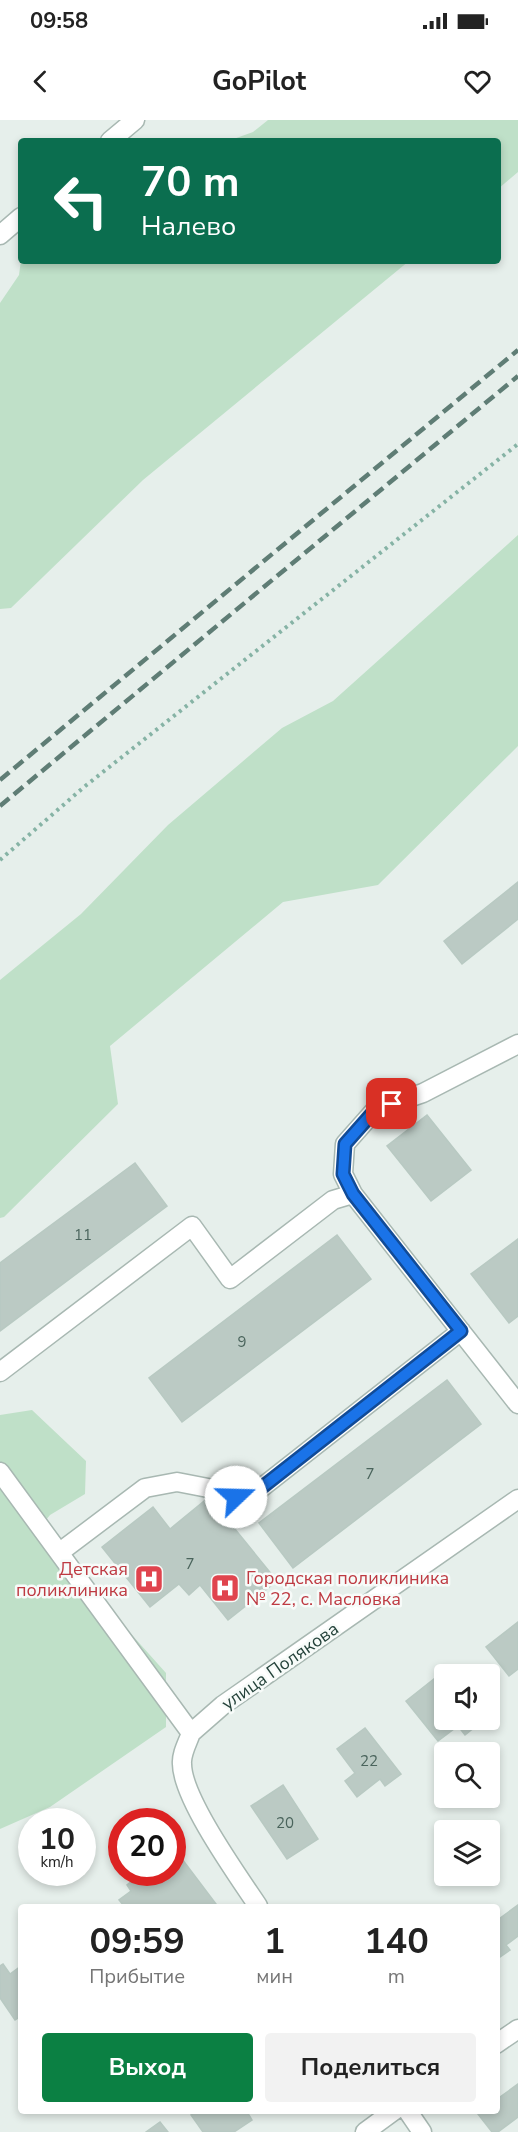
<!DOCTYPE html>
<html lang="ru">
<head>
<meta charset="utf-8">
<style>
  body { margin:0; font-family:"Nunito Sans",sans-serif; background:#f2f2f2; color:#222; height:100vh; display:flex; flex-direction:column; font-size:22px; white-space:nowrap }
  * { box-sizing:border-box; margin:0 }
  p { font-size:20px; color:#767676 }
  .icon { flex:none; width:33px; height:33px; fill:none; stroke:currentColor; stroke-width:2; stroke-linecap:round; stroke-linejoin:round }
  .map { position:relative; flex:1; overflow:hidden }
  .sheet { position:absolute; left:18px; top:1784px; width:482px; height:210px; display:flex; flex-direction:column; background:#fff; border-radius:6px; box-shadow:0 3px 9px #0003 }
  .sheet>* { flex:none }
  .top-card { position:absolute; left:18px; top:18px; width:483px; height:126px; border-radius:6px; box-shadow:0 3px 9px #0003; background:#0b6e4f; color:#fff; overflow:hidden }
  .tools { position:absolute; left:434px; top:1544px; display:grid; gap:12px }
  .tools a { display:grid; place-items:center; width:66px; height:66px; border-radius:6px; background:#fff; box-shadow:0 3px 9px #0003; font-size:30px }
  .speed { position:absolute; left:18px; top:1688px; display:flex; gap:12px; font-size:30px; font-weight:700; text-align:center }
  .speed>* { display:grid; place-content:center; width:78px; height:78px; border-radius:50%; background:#fff; box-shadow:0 3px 9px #0003; line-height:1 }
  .speed small { font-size:15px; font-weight:400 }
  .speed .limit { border:9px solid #d22; background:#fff; color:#111 }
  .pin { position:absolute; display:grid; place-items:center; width:51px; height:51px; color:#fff; margin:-26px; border-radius:12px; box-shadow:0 3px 9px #0006 }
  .me { position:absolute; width:66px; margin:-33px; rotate:69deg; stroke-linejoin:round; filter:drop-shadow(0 0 4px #0008) }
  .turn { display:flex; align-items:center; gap:21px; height:126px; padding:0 24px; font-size:27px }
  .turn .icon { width:78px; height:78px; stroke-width:2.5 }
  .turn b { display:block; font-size:42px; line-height:51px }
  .eta { display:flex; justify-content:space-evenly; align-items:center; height:102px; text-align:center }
  .eta b { font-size:36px; font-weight:700; line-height:42px }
  .button { display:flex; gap:12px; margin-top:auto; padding:12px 24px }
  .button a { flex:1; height:69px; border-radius:6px; background:#0b8043; color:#fff; font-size:24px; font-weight:700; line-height:69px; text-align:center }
  .button a+a { background:#f2f2f2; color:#222 }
  .status { display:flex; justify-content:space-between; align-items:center; height:42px; padding:0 30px; background:#fff; direction:ltr }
  .status svg { height:16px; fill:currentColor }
  header { display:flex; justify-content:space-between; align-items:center; height:78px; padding:0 24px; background:#fff; font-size:27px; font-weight:700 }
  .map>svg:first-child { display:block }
  .green { fill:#bfe0c8 }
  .building { fill:#bbcac4; stroke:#b8c9c2; stroke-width:1.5 }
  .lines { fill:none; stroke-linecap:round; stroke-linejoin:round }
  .minor-casing { stroke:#a8b8b2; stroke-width:21 }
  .path { stroke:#86b3a5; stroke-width:4; stroke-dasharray:3 4.5; stroke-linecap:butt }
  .minor { stroke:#fff; stroke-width:18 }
  .rail { stroke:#5f7d75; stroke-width:4.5; stroke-dasharray:12 6; stroke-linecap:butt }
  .route-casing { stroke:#114b97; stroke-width:15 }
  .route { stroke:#1a73e8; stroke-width:10 }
  .labels { text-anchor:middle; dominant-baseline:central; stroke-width:5; stroke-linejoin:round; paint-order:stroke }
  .number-label { font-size:15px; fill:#4a645c }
  .health-label { font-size:18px; fill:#be3a42; stroke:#f7fbf9; text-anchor:end }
  .street-label { font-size:18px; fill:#24423a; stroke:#f7fbf9 }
</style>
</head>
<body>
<div class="status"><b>09:58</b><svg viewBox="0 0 49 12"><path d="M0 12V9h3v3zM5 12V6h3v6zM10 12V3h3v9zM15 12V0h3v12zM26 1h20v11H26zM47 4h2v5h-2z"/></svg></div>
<header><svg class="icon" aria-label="back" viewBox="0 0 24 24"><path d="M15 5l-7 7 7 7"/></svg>GoPilot<svg class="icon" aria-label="heart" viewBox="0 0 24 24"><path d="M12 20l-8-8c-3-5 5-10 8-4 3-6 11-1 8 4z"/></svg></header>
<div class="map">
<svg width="518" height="2012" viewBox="0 0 518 2012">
  <rect width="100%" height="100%" fill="#e6efeb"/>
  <path class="green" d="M268 0H518V52L498 69V21H228L253 12Z
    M21 140V141H409L143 360 11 488 0 489V183L19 155Z
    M518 415V626L378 765 283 782 110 926 118 984 4 1097 0 1098V860L81 794 168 705 282 608 333 581Z
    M32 1290 86 1341 85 1374 50 1395 38 1410 166 1553V1607L50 1687 0 1709V1295Z"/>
  <path class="building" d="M518 762V799L462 844 444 821Z
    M427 995 471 1050 431 1081 387 1026Z
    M135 1043 167 1086 0 1211V1143Z
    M337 1115 371 1159 182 1302 149 1258Z
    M518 1119V1196L509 1203 471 1154Z
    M447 1260 481 1304 293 1448 259 1403Z
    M209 1377 277 1461 228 1500 200 1465 189 1475 179 1464 150 1487 102 1427 153 1387 170 1409Z
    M518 1502V1549L509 1556 486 1527Z
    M449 1547 455 1554H444V1599H485L465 1615 458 1606 438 1621 406 1581Z
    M365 1608 401 1654 385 1666 380 1659 357 1677 345 1661 355 1653 337 1629Z
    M283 1665 318 1719 287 1739 251 1686Z
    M182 1739 216 1784 212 1786H124L119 1780 131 1771 127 1765 133 1760 127 1752H154L158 1757 165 1752H172V1746Z
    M518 1785V1816L506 1825 510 1830 497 1839 496 1801Z
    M3 1844 10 1854 21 1846V1896L15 1900 0 1878V1846Z
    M518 1964V1997L498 2012H492L478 1994 482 1990H496V1980Z
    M197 1990H246L252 2000 234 2012H203L191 1995Z
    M160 2002 168 2012H146Z"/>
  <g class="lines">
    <g class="minor-casing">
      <path id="minor" d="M110 21 135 0
        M0 115 21 97
        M353 1074 343 1054 345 1024 376 989 423 973 518 924
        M0 1252 192 1106 230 1159 333 1080 353 1074 518 1284
        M0 1352 191 1613
        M60 1432 145 1368 177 1362 208 1368 236 1377 256 1372 461 1211
        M191 1613 223 1585 518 1379
        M191 1613C188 1622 181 1634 182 1644 182 1678 238 1756 258 1786
        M496 1924 518 1909
        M407 1990 422 2012
        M365 2012 395 1990"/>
    </g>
    <path class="path" d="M0 740 84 667 518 324"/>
    <use href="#minor" class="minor"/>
    <path class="rail" d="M0 660 518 230
      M0 686 518 256"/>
  </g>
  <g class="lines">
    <g class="route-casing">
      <path id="route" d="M236 1377 256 1372 461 1211 353 1074 343 1054 345 1024 376 989 392 984"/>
    </g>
    <use href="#route" class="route"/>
  </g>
  <defs>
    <g id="hospital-square" transform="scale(1.5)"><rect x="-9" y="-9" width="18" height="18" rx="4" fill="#e0444e" stroke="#f7fbf9"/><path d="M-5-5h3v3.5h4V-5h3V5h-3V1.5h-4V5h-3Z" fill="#fff"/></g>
  </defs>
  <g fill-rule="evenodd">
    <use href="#hospital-square" x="149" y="1459"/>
    <use href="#hospital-square" x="225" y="1468"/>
  </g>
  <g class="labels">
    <g class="number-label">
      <text x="83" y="1115">11</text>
      <text x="242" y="1222">9</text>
      <text x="370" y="1354">7</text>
      <text x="190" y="1444">7</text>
      <text x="369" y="1641">22</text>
      <text x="285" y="1703">20</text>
    </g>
    <g class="health-label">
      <text x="128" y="1449">Детская<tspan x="128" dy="21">поликлиника</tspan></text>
      <text x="246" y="1458" text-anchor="start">Городская поликлиника<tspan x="246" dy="21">№ 22, с. Масловка</tspan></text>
    </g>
    <g class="street-label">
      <text transform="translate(280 1546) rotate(-35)">улица Полякова</text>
    </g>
  </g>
</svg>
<div class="tools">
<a><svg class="icon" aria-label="sound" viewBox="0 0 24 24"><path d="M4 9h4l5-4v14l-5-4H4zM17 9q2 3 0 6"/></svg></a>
<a><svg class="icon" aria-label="search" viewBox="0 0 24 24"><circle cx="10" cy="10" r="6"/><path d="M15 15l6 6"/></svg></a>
<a><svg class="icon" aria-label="layers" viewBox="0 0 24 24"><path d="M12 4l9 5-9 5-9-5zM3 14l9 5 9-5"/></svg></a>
</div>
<div class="speed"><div>10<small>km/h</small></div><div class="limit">20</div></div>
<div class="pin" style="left:392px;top:984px;background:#d93025"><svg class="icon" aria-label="arrive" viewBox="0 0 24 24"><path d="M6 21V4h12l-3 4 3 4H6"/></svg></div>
<svg class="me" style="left:236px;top:1377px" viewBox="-20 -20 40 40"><circle r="19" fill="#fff"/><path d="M0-13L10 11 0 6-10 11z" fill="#1a73e8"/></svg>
<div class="top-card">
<div class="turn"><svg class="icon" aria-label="left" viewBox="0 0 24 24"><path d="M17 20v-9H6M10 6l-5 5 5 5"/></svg><div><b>70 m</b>Налево</div></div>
</div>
<section class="sheet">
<div class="eta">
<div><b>09:59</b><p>Прибытие</p></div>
<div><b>1</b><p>мин</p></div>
<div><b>140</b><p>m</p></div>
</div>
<div class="button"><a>Выход</a><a>Поделиться</a></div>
</section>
</div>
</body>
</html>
